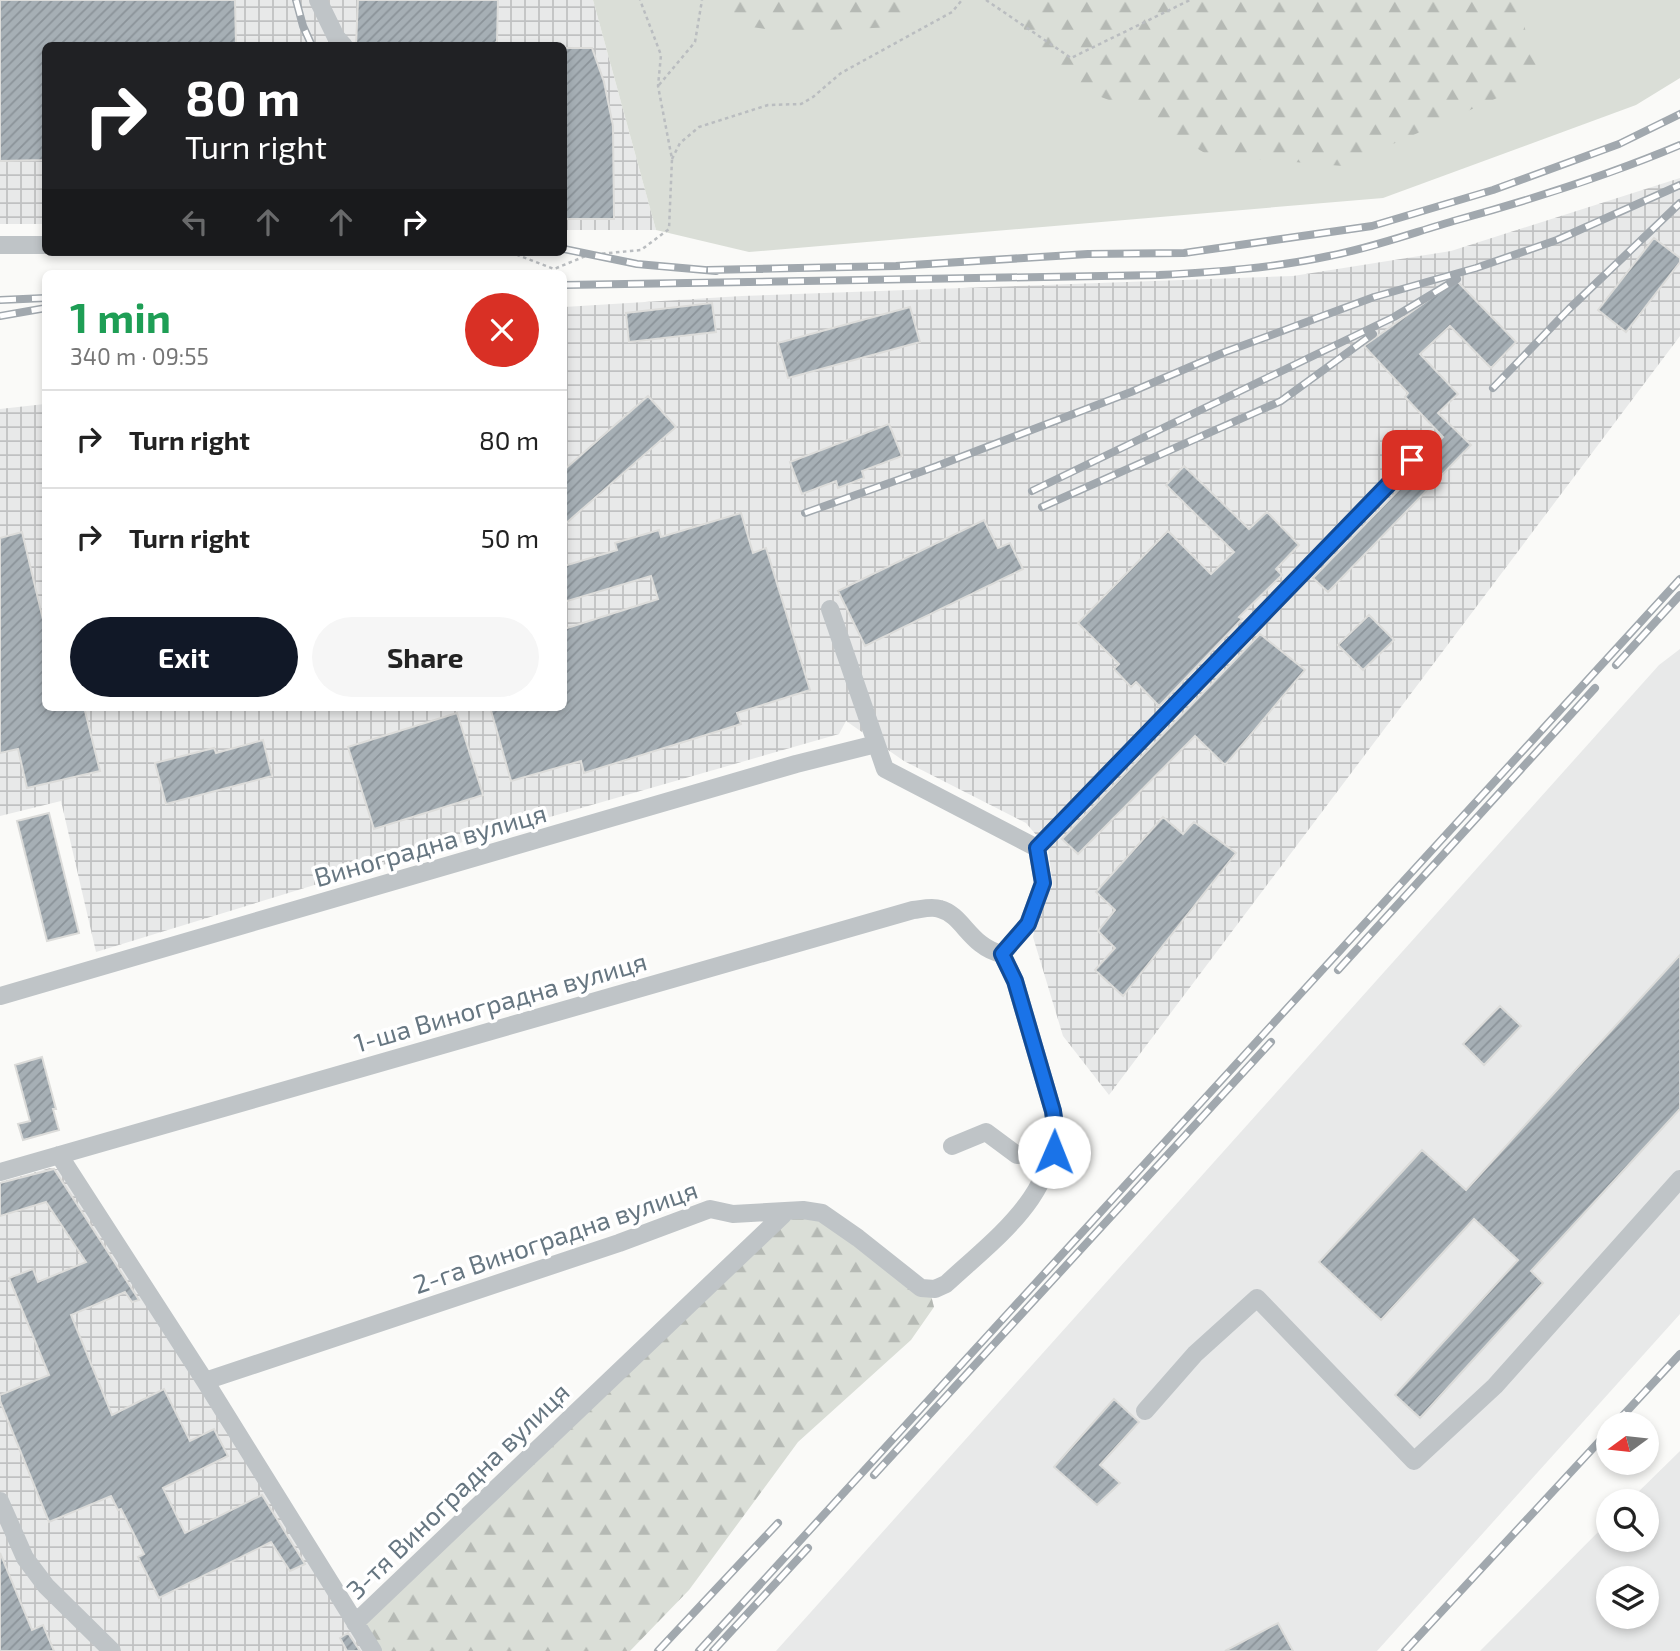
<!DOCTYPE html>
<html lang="en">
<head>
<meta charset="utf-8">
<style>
  body { margin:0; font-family:"Exo 2",sans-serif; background:#f6f6f6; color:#222; height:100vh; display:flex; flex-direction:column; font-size:26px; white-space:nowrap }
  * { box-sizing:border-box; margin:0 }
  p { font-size:23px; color:#767676 }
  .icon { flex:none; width:38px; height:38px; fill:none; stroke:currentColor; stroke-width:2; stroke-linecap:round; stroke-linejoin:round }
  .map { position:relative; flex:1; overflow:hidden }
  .drawer { position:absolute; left:42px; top:270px; width:525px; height:441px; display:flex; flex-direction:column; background:#fff; border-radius:10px; box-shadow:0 4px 10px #0003 }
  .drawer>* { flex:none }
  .banner { position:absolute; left:42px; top:42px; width:525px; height:214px; border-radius:10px; box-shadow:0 4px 10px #0003; background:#202124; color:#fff; overflow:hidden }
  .needle { width:46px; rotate:255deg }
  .fabs { position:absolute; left:1596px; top:1412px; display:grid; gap:14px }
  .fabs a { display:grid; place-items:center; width:63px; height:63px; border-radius:50%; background:#fff; box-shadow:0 4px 10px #0003; font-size:35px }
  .pin { position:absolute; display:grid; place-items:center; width:60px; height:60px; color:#fff; margin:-30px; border-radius:14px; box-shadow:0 4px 10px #0006 }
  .me { position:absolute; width:77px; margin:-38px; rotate:1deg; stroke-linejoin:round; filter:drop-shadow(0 0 5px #0008) }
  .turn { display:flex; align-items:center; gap:24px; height:147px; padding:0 28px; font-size:32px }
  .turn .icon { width:91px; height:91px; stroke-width:2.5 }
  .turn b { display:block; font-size:49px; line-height:60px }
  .lanes { display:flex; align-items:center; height:66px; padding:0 28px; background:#0003; justify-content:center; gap:35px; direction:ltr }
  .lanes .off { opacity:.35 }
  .round { display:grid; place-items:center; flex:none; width:74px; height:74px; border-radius:37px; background:#f6f6f6 }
  .overview { display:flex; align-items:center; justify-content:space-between; height:119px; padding:0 28px }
  h1 { font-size:42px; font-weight:700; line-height:52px; color:#1e9e55 }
  .action { display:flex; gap:14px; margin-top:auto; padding:14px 28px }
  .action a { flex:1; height:80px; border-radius:42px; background:#111827; color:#fff; font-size:28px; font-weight:700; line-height:80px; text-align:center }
  .action a+a { background:#f6f6f6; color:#222 }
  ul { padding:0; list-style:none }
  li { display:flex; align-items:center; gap:21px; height:98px; padding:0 28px; border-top:2px solid #e0e0e0 }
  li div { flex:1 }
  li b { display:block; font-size:26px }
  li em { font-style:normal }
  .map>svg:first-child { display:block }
  .built { fill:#e8e9e9; fill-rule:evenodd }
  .industrial { fill:url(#industrial-grid) }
  .green { fill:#daded7 }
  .forest { fill:url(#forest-firs) }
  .building { fill:url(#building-hatch); stroke:#dcdcda; stroke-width:2 }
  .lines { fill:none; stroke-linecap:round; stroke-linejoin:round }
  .path { stroke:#babdc0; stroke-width:2.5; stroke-dasharray:3.5 3.5; stroke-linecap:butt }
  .minor { stroke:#bfc4c7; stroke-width:18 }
  .rail-casing { stroke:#a1a8ae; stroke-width:8 }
  .rail { stroke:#fff; stroke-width:5; stroke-dasharray:16; stroke-linecap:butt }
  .route-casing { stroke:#114b97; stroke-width:18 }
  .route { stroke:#1a73e8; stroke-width:12 }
  .labels { text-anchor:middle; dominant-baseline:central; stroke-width:7; stroke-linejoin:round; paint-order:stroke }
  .street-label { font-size:26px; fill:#667681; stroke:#fff }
</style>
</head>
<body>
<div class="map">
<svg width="1680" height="1651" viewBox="0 0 1680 1651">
  <defs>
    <pattern id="industrial-grid" width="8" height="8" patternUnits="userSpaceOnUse" patternTransform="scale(1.75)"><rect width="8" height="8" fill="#e8e9e9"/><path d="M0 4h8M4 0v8" fill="none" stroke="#c0c1c2"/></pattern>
    <pattern id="forest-firs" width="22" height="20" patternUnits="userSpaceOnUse" patternTransform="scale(1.75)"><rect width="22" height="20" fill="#daded7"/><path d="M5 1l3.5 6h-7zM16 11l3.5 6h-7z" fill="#b5b9b4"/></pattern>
    <pattern id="building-hatch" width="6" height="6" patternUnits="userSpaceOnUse" patternTransform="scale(1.75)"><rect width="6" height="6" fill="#a6afb5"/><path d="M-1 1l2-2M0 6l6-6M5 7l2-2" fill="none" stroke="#8b9399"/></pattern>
  </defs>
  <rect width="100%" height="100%" fill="#fafaf8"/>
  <path class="built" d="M1680 649V1314L1377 1651H776L1659 665Z
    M1680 1451V1651H1480L1608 1522V1540H1647V1502L1629 1501ZM1608 1578H1647V1617H1608Z"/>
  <path class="industrial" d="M0 0H593L656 230H564V46H46L45 224H0Z
    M1680 178V336L1109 1095 1063 1036 1033 937 1040 902 1053 886 1048 849 1026 823 904 761 846 721 839 734 334 879 96 952 61 801 0 816V409L45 404 46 707H564V307L742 296 1293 276 1451 251Z
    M50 1168 62 1170 369 1651H0V1182Z"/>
  <path class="green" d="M593 0H1680V78L1636 105 1383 198 749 252 656 230Z"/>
  <path class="forest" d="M730 0H910L894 27 787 32 738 25Z
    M1015 0H1520L1526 34 1538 48V80L1343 166 1208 155 1130 108 1080 89 1033 58Z
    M824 1211 931 1295 934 1307 911 1340 798 1442 689 1590 630 1651H373L355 1623 783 1215Z"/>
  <path class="building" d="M0 0H235L236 46H46V160L0 161Z
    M358 0H498L497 41 493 46H356Z
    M564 48H592L604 82 613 126 614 219H564Z
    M1654 238 1680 258V262L1626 332 1598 310Z
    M1456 280 1516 342 1491 368 1450 326 1420 354 1458 394 1438 413 1471 445 1328 592 1313 578 1420 468 1423 458 1443 437 1405 397 1408 393 1364 346Z
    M712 303 716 332 629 342 626 313Z
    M910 307 920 342 788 378 778 343Z
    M648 396 676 427 564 525V470Z
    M889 424 902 456 862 471 864 478 838 488 836 481 802 494 790 462Z
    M1184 466 1249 529 1267 512 1299 545 1276 569 1282 575 1239 617 1242 619 1159 706 1136 682 1131 687 1114 669 1119 664 1078 623 1168 531 1211 574 1234 552 1166 485Z
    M741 513 753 553 766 548 810 690 737 713 741 724 584 773 581 761 511 781 490 707H564V629L658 599 651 576 564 602V566L617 550 615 543 659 530 661 537Z
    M984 520 998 548 1010 543 1023 569 865 646 838 591Z
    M22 532 46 632V707H84L100 771 27 788 18 749 0 753V538Z
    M1369 615 1394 640 1363 670 1338 645Z
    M1260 634 1305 670 1225 765 1195 736 1078 854 1062 839Z
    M457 713 483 795 374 829 348 747Z
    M263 740 272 776 166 804 155 763 214 748 216 753Z
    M49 813 79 933 47 941 17 821Z
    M1163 817 1183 834 1194 822 1236 853 1123 996 1095 970 1115 948 1098 931 1115 910 1096 892Z
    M1680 955V1109L1531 1271 1543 1283 1420 1418 1395 1395 1518 1260 1474 1219 1381 1320 1319 1262 1422 1150 1466 1190Z
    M1500 1006 1521 1026 1484 1065 1463 1044Z
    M42 1057 56 1109H53L59 1130 23 1140 18 1124 30 1121 15 1065Z
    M54 1169 139 1300 132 1302 125 1292 71 1315 112 1415 164 1389 190 1441 214 1429 228 1456 163 1488 185 1533 262 1495 305 1564 290 1571 271 1542 159 1598 138 1557 144 1554 121 1509 118 1510 111 1496 49 1522 0 1401V1395L49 1375 9 1278 33 1269 38 1282 86 1262 46 1202 0 1216V1183Z
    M1114 1399 1139 1422 1100 1465 1120 1483 1097 1505 1054 1467Z
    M0 1553 32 1630 43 1625 54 1651H0Z
    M1278 1623 1293 1651H1225Z
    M348 1633 360 1651H347L340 1638Z"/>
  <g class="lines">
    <path class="path" d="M986 0 1071 58 1190 0
      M659 85 695 42 702 0
      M672 159 680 143 699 127 768 105 801 104 813 97 841 73 952 12 962 0
      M510 252 554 269 588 255 641 250 669 229 672 159 658 86 661 55 640 0"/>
    <path class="minor" d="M318 0 336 37 344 46
      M0 245H46
      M830 609 885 769 1037 848 1043 883 1028 924 1002 954
      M1037 848 1412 460
      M0 996 796 764 876 744
      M952 1146 986 1132 1017 1155 1053 1152
      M59 1155 205 1381 373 1651
      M0 1172 913 910C922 909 932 906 940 909 963 915 970 947 1002 954
      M205 1381 619 1243 710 1209 733 1214 803 1210 822 1213 858 1238 921 1288 935 1289 946 1284C999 1235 1063 1191 1053 1111L1015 981 1002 954
      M1145 1411 1195 1354 1257 1298 1414 1461 1495 1386 1680 1179
      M0 1501 25 1558 46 1586 112 1651
      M355 1623 783 1215"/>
    <g class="rail-casing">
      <path id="rail" d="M296 0 303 26 312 46
        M564 249 637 264 716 271
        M708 270 896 266 1088 254 1184 253 1372 226 1493 190 1619 144 1680 114
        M564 285 1159 275C1216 272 1273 268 1329 256 1372 248 1415 232 1457 220 1533 199 1607 176 1680 145
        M0 300 46 298
        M0 316 46 308
        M1493 388 1569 309 1680 203
        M1032 491 1394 317 1457 279
        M1042 507 1281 401 1373 334
        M805 513 937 466 1131 392 1225 352 1374 297 1476 268 1557 240 1680 185
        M1616 665 1680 595
        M1338 970 1595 688
        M1615 1424 1680 1354
        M874 1475 1271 1042
        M658 1651 778 1523
        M699 1651 1680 579
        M713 1651 808 1548
        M1405 1651 1608 1432"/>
    </g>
    <use href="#rail" class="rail"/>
  </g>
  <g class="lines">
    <g class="route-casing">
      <path id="route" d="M1054 1152 1056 1132 1053 1111 1015 981 1002 954 1028 924 1043 883 1037 848 1412 460"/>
    </g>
    <use href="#route" class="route"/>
  </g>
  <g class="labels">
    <g class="street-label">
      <text transform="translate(430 844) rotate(-16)">Виноградна вулиця</text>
      <text transform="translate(500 1001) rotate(-16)">1-ша Виноградна вулиця</text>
      <text transform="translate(555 1236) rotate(-19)">2-га Виноградна вулиця</text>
      <text transform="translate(457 1490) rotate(-44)">3-тя Виноградна вулиця</text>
    </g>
  </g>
</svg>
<div class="fabs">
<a><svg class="needle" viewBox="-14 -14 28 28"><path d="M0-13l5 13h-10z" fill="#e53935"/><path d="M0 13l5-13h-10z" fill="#767676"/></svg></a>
<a><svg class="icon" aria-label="search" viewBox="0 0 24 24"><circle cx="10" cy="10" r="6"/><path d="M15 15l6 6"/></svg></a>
<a><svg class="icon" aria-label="layers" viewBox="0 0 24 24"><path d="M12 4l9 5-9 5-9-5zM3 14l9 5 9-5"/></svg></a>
</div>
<div class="pin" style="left:1412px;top:460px;background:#d93025"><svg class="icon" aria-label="arrive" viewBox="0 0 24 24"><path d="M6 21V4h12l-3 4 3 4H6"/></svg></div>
<svg class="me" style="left:1054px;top:1152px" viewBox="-20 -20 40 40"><circle r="19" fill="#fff"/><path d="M0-13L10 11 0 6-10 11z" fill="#1a73e8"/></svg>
<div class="banner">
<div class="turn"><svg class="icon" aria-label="right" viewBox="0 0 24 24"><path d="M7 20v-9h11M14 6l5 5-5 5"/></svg><div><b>80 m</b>Turn right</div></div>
<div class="lanes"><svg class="icon off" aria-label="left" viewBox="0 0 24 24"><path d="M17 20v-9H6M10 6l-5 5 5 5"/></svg><svg class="icon off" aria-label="ahead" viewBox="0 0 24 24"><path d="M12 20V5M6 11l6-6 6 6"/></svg><svg class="icon off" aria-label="ahead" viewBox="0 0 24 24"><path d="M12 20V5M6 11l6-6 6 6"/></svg><svg class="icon" aria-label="right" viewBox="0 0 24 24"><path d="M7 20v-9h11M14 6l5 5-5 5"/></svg></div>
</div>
<section class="drawer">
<div class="overview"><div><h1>1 min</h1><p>340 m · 09:55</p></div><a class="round" style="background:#d93025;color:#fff"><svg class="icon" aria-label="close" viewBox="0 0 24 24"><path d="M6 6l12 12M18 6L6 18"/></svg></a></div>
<ul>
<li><svg class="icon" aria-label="right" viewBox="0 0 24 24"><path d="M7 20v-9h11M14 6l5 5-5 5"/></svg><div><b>Turn right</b></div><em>80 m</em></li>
<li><svg class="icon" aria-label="right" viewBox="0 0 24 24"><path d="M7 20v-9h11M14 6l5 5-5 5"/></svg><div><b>Turn right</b></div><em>50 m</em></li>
</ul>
<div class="action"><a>Exit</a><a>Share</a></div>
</section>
</div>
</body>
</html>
